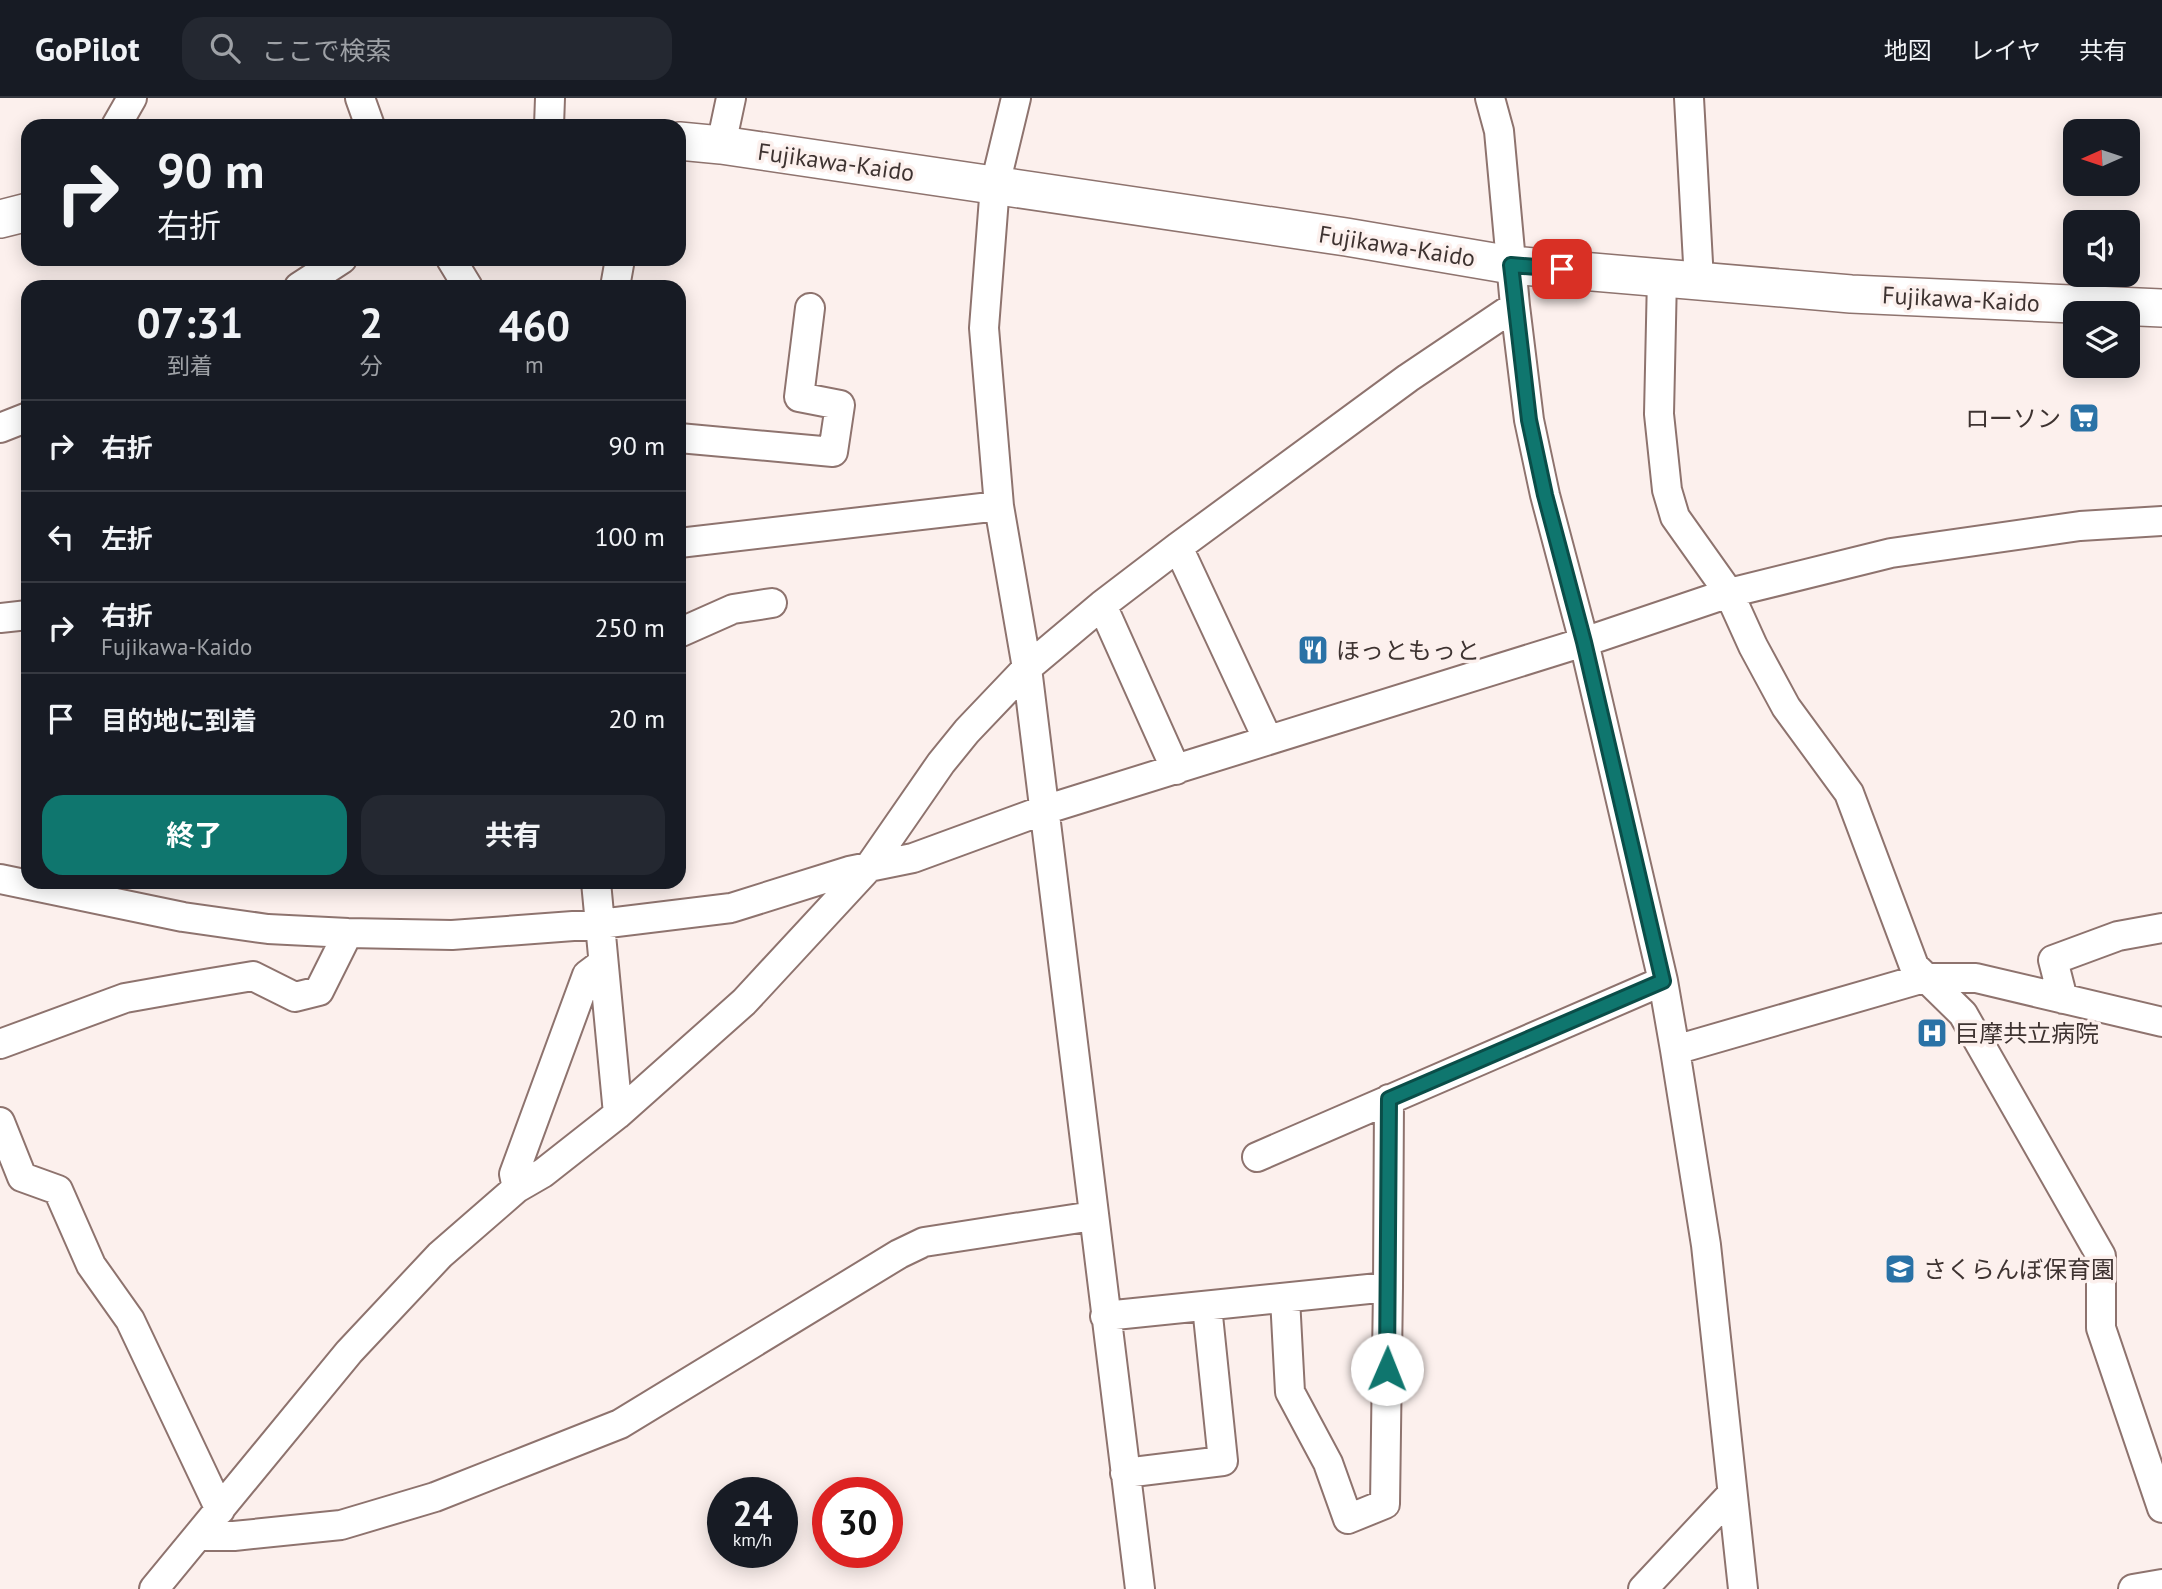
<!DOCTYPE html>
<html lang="ja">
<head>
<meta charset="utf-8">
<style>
  body { margin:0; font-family:"PT Sans","Noto Sans JP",sans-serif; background:#242831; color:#f1f3f6; height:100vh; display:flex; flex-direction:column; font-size:26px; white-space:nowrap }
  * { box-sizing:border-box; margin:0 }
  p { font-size:23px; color:#9ea1a6 }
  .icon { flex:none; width:38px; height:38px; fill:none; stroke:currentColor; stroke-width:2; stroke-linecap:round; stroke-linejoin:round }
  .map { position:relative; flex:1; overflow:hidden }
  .details { position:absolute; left:21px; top:182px; width:665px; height:609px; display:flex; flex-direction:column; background:#171b24; border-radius:21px; box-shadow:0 4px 18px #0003 }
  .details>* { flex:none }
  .hud { position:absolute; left:21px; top:21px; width:665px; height:147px; border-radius:21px; box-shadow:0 4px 18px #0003; background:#171b24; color:#f1f3f6; overflow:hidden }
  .needle { width:46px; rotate:267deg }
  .controls { position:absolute; left:2063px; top:21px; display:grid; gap:14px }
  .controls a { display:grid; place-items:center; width:77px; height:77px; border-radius:14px; background:#171b24; box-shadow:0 4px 18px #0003; font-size:35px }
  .speed { position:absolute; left:707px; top:1379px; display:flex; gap:14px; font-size:35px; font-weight:700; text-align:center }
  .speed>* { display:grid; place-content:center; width:91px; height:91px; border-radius:50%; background:#171b24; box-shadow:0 4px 18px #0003; line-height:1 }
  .speed small { font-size:18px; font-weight:400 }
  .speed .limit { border:10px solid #d22; background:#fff; color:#111 }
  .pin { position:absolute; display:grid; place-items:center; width:60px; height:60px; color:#fff; margin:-30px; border-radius:14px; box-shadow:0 4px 10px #0006 }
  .me { position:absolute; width:77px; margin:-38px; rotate:1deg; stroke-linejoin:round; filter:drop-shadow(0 0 5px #0008) }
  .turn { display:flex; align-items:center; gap:24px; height:147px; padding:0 21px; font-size:32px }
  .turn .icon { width:91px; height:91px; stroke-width:2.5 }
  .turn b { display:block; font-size:49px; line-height:60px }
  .eta { display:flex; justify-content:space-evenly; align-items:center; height:119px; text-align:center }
  .eta b { font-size:42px; font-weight:700; line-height:49px }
  .action { display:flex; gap:14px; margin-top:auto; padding:14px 21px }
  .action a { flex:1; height:80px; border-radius:21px; background:#0f766e; color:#fff; font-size:28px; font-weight:700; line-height:80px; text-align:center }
  .action a+a { background:#242831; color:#f1f3f6 }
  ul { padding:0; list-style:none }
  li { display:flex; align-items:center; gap:21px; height:91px; padding:0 21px; border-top:2px solid #363941 }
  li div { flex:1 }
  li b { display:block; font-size:26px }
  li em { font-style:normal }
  header { display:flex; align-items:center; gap:42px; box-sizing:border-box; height:98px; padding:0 35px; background:#171b24; border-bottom:2px solid #363941 }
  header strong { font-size:33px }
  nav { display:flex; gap:38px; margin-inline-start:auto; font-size:24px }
  .search { width:490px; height:63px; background:#242831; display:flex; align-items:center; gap:18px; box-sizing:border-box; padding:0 24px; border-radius:21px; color:#9ea1a6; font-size:26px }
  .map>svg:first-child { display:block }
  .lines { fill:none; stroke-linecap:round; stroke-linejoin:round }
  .minor-casing { stroke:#8e736e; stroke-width:32 }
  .major-casing { stroke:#8e736e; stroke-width:40 }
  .minor { stroke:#fff; stroke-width:28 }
  .major { stroke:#fff; stroke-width:37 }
  .route-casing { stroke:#0a4d48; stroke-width:18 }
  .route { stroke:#0f766e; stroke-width:12 }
  .labels { text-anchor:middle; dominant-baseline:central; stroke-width:7; stroke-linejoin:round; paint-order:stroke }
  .street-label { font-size:24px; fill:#3e3331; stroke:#fcf0ed }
  .poi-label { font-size:24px; fill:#3e3331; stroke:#fcf0ed; text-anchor:start }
</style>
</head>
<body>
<header>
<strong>GoPilot</strong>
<div class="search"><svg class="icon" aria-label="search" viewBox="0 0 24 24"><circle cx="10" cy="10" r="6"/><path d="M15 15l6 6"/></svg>ここで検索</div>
<nav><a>地図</a><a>レイヤ</a><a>共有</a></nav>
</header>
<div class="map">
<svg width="2162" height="1491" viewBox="0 0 2162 1491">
  <rect width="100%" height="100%" fill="#fcf0ed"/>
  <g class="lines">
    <g class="minor-casing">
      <path id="minor" d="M360 0 370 28
        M1016 0 995 87 984 230 999 408 1027 570 1140 1491
        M1490 0 1499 33 1515 208 1529 322 1545 397 1584 544 1663 883 1675 952 1706 1147 1743 1491
        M1689 0 1699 183
        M116 28 132 0
        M549 28 550 0
        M721 47 731 0
        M451 161 468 189
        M1662 179 1659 316 1667 392 1675 419 1729 495 1753 548 1786 609 1849 695 1914 868 1963 916 2101 1158V1230L2162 1410
        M299 189 342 161
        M615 189 620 161
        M0 330 28 319
        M679 340 833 354 840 307 799 299 810 210
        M679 445 999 408
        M1178 449 1268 642
        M1102 507 1176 672
        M0 520 28 517
        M679 535 733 511 772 505
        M0 781 183 819 268 831 348 835 452 837 600 826 731 810 849 773 913 760 1044 712 1584 544 1729 495 1891 455 2080 428 2162 423
        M596 784 618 1016
        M2063 901 2053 862 2118 838 2162 830
        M0 946 125 900 187 889 253 878 295 899 319 893 348 835
        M1675 952 1924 880H1976L2162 924
        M0 1024 22 1079 58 1092 91 1167 130 1222 220 1412
        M1257 1059 1663 883
        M517 1090 514 1076 587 877 603 865
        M1285 1200 1290 1294 1328 1365 1348 1421 1385 1406 1388 1189
        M1105 1218 1388 1189 1389 1001
        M1125 1375 1223 1363 1207 1208
        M198 1438H234L341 1427 435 1399 620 1326 899 1156 924 1144 1093 1118
        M154 1491 349 1254 440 1157 517 1090 543 1075 618 1016 744 904 869 769 941 665 967 633 1027 570 1102 507 1178 449 1408 280 1515 208
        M1643 1491 1732 1396
        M2133 1491 2162 1486"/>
    </g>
    <g class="major-casing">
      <path id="major" d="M679 43 721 47 1346 139 1511 167 1851 196 2162 210
        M0 121 28 114"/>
    </g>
    <use href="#minor" class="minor"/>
    <use href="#major" class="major"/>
  </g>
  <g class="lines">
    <g class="route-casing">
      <path id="route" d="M1387 1271 1389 1001 1663 883 1584 544 1545 397 1529 322 1511 167 1562 171"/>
    </g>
    <use href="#route" class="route"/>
  </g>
  <defs>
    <g id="supermarket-square" transform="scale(1.575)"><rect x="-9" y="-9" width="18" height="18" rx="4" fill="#2a72a6" stroke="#fcf0ed"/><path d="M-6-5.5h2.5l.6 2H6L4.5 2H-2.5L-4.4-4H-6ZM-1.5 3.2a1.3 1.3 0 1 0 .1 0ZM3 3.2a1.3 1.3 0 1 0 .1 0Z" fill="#fff"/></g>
    <g id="restaurant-square" transform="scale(1.575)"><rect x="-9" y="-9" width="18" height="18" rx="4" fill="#2a72a6" stroke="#fcf0ed"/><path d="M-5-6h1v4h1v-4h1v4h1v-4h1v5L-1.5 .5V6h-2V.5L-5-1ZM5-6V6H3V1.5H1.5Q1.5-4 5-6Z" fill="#fff"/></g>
    <g id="hospital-square" transform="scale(1.575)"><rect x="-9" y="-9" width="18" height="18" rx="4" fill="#2a72a6" stroke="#fcf0ed"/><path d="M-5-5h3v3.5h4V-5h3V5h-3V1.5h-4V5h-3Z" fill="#fff"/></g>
    <g id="school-square" transform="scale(1.575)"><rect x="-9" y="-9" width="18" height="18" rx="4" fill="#2a72a6" stroke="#fcf0ed"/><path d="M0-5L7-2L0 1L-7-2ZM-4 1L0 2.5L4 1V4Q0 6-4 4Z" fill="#fff"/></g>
  </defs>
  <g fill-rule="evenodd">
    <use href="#supermarket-square" x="2084" y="320"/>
    <use href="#restaurant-square" x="1313" y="552"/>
    <use href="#hospital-square" x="1932" y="935"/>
    <use href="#school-square" x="1900" y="1171"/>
  </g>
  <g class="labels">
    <g class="street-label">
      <text transform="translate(836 64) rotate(8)">Fujikawa-Kaido</text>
      <text transform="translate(1397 148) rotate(9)">Fujikawa-Kaido</text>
      <text transform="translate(1961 201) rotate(3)">Fujikawa-Kaido</text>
    </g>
    <g class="poi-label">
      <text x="2061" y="320" text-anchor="end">ローソン</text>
      <text x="1336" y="552">ほっともっと</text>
      <text x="1955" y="935">巨摩共立病院</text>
      <text x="1923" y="1171">さくらんぼ保育園</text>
    </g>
  </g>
</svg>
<div class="controls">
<a><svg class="needle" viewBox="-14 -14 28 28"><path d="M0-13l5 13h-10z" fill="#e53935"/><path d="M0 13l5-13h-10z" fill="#9ea1a6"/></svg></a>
<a><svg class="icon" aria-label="sound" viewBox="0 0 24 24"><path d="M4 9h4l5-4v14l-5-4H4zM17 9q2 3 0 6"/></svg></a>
<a><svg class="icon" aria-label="layers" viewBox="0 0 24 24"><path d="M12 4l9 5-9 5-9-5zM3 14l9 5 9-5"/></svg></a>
</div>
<div class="speed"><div>24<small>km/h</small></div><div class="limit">30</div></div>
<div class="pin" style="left:1562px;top:171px;background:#d93025"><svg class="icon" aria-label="arrive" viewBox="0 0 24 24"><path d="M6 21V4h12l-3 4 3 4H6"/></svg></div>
<svg class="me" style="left:1387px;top:1271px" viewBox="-20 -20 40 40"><circle r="19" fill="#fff"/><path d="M0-13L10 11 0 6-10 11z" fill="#0f766e"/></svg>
<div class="hud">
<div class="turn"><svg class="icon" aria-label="right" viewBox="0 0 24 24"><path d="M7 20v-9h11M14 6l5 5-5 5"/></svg><div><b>90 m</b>右折</div></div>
</div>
<section class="details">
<div class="eta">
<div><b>07:31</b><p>到着</p></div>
<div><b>2</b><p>分</p></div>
<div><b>460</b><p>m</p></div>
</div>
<ul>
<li><svg class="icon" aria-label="right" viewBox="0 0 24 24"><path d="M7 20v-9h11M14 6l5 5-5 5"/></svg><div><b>右折</b></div><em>90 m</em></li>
<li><svg class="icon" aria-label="left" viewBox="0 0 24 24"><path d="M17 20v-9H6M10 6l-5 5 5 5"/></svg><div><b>左折</b></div><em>100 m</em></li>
<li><svg class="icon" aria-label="right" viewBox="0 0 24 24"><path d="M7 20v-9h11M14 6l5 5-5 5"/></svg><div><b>右折</b><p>Fujikawa-Kaido</p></div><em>250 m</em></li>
<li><svg class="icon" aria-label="arrive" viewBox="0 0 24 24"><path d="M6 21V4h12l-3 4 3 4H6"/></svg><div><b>目的地に到着</b></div><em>20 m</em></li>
</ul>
<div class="action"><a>終了</a><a>共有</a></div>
</section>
</div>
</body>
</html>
